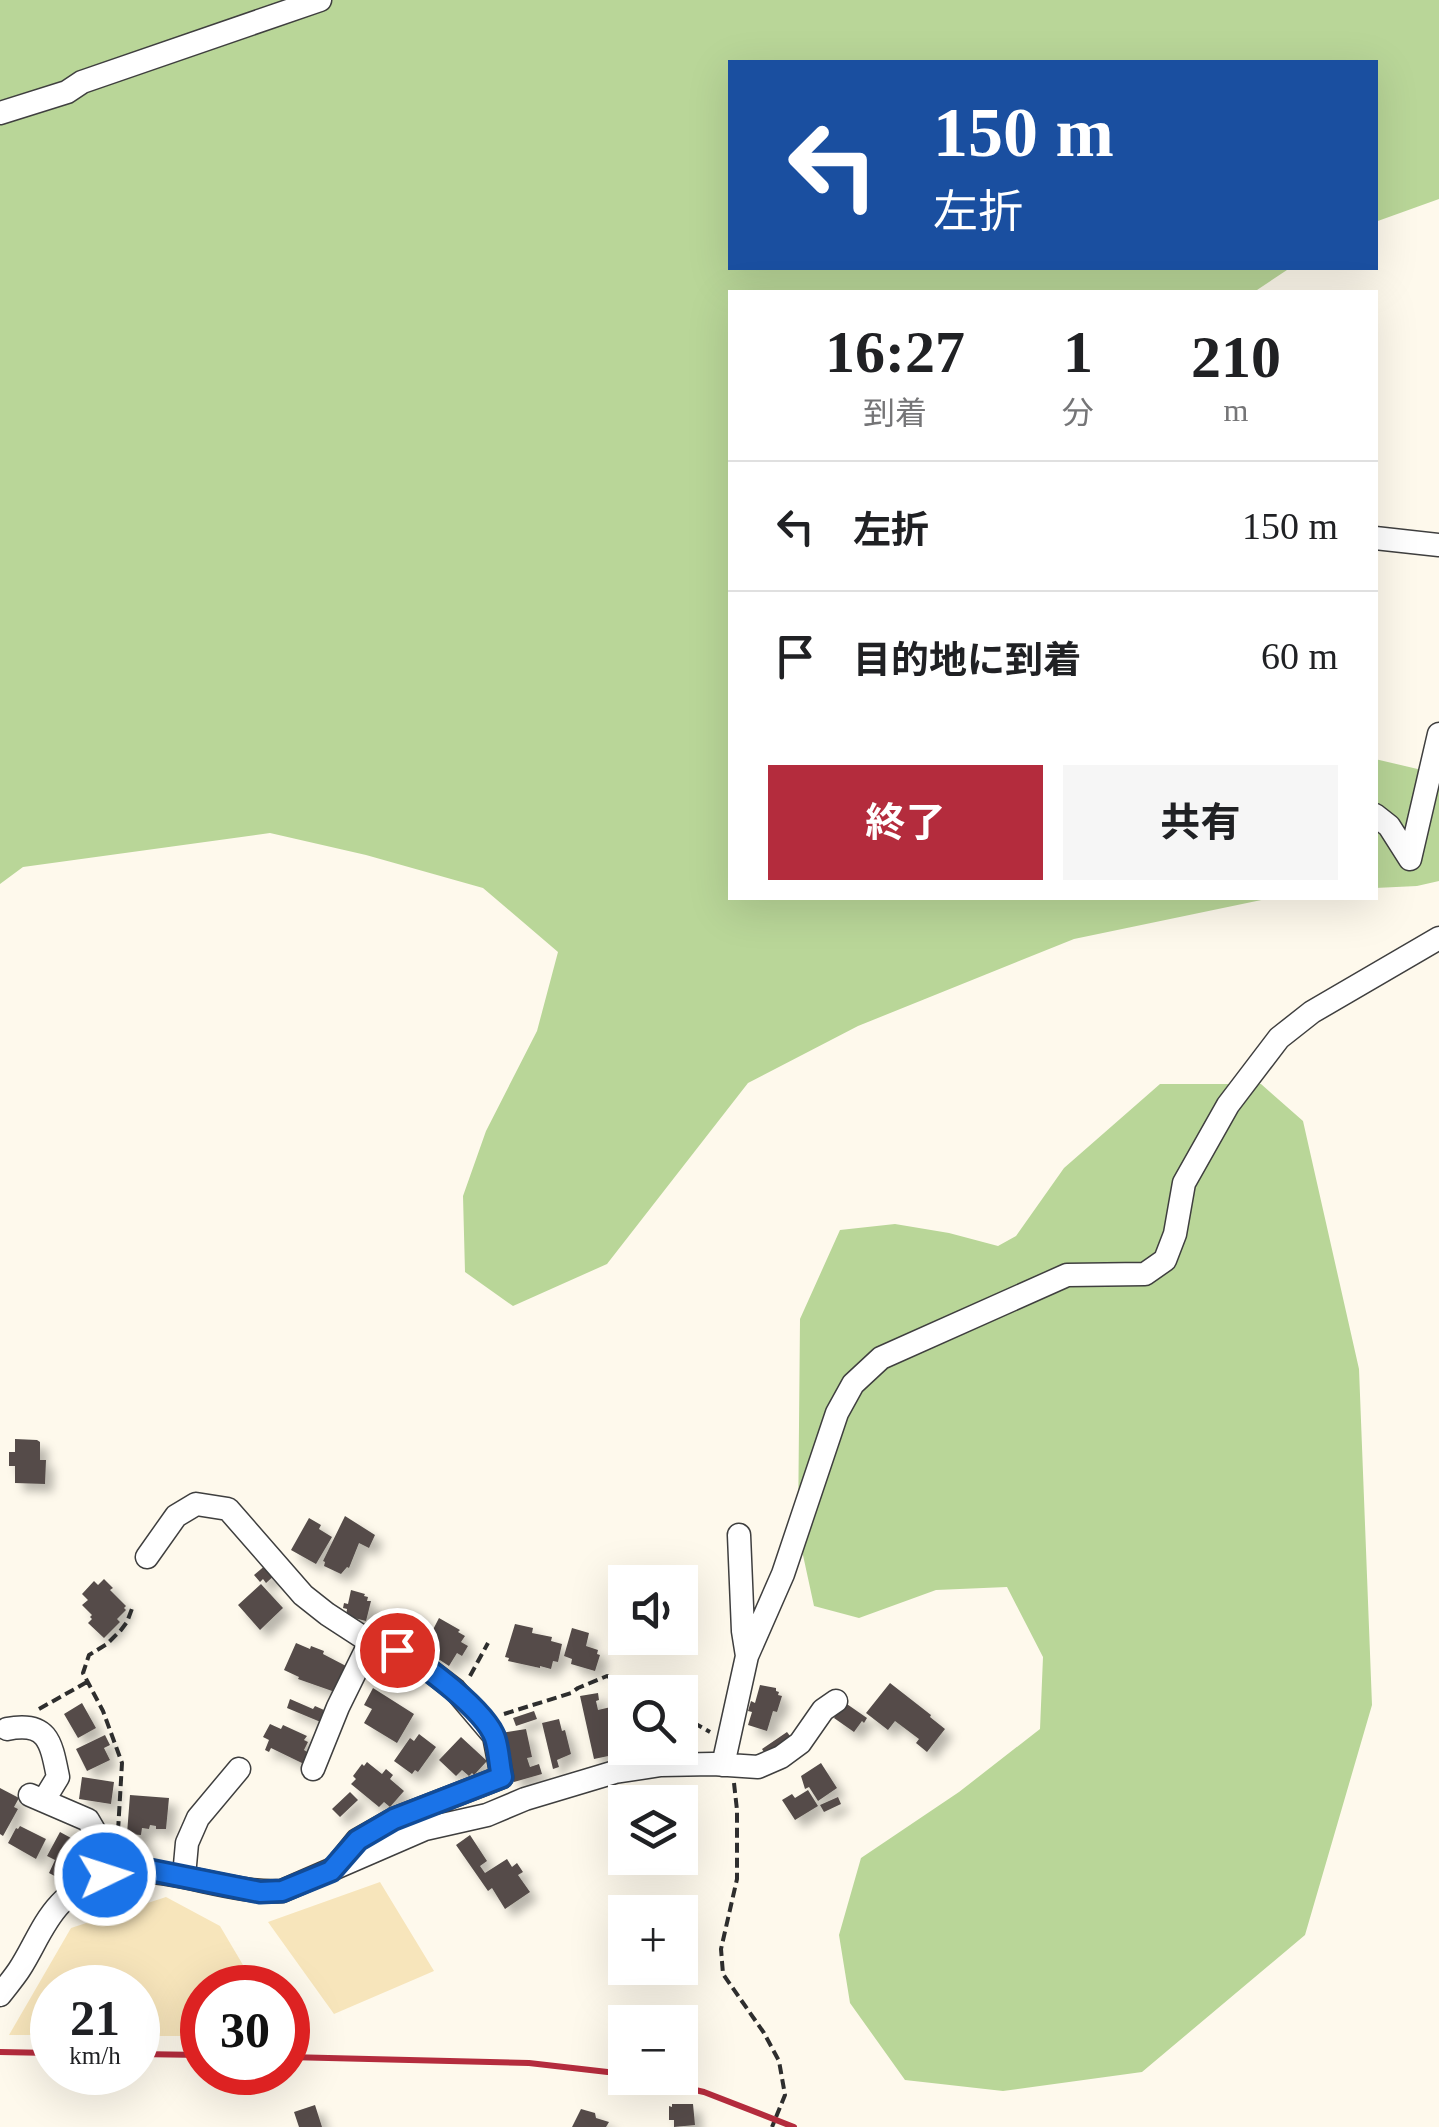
<!DOCTYPE html>
<html lang="ja">
<head>
<meta charset="utf-8">
<style>
  body { margin:0; font-family:"Times New Roman","Noto Sans JP",serif; background:#f6f6f6; color:#202124; height:100vh; display:flex; flex-direction:column; font-size:38px; white-space:nowrap }
  * { box-sizing:border-box; margin:0 }
  p { font-size:32px; color:#757577 }
  .icon { flex:none; width:55px; height:55px; fill:none; stroke:currentColor; stroke-width:2; stroke-linecap:round; stroke-linejoin:round }
  .map { position:relative; flex:1; overflow:hidden }
  .panel { position:absolute; left:728px; top:290px; width:650px; height:610px; display:flex; flex-direction:column; background:#fff; border-radius:0px; box-shadow:0 10px 40px #0002 }
  .panel>* { flex:none }
  .hud { position:absolute; left:728px; top:60px; width:650px; height:210px; border-radius:0px; box-shadow:0 10px 40px #0002; background:#1a4fa0; color:#fff; overflow:hidden }
  .tools { position:absolute; left:608px; top:1565px; display:grid; gap:20px }
  .tools a { display:grid; place-items:center; width:90px; height:90px; border-radius:0px; background:#fff; box-shadow:0 10px 40px #0002; font-size:50px }
  .speed { position:absolute; left:30px; top:1965px; display:flex; gap:20px; font-size:50px; font-weight:700; text-align:center }
  .speed>* { display:grid; place-content:center; width:130px; height:130px; border-radius:50%; background:#fff; box-shadow:0 10px 40px #0002; line-height:1 }
  .speed small { font-size:25px; font-weight:400 }
  .speed .limit { border:15px solid #d22; background:#fff; color:#111 }
  .pin { position:absolute; display:grid; place-items:center; width:85px; height:85px; color:#fff; margin:-42px; border:5px solid #fff; border-radius:50%; box-shadow:0 2px 10px #0007 }
  .me { position:absolute; width:110px; margin:-55px; rotate:86deg; stroke-linejoin:round; filter:drop-shadow(0 0 8px #0008) }
  .turn { display:flex; align-items:center; gap:35px; height:210px; padding:0 40px; font-size:45px }
  .turn .icon { width:130px; height:130px; stroke-width:2.5 }
  .turn b { display:block; font-size:70px; line-height:85px }
  .eta { display:flex; justify-content:space-evenly; align-items:center; height:170px; text-align:center }
  .eta b { font-size:60px; font-weight:700; line-height:70px }
  .button { display:flex; gap:20px; margin-top:auto; padding:20px 40px }
  .button a { flex:1; height:115px; border-radius:0px; background:#b42c3d; color:#fff; font-size:40px; font-weight:700; line-height:115px; text-align:center }
  .button a+a { background:#f6f6f6; color:#202124 }
  ul { padding:0; list-style:none }
  li { display:flex; align-items:center; gap:30px; height:130px; padding:0 40px; border-top:2px solid #e0e0e0 }
  li div { flex:1 }
  li b { display:block; font-size:38px }
  li em { font-style:normal }
  .map>svg:first-child { display:block }
  .forest { fill:#b9d698 }
  .sand { fill:#f7e5bb }
  .building { fill:#544c49; filter:url(#shadow) }
  .lines { fill:none; stroke-linecap:round; stroke-linejoin:round }
  .minor-casing { stroke:#3f3f3f; stroke-width:25 }
  .path { stroke:#2e2e2e; stroke-width:4; stroke-dasharray:10 5; stroke-linecap:butt }
  .minor { stroke:#fff; stroke-width:22 }
  .rail { stroke:#b42c3d; stroke-width:6 }
  .route-casing { stroke:#114b97; stroke-width:25 }
  .route { stroke:#1a73e8; stroke-width:18 }
</style>
</head>
<body>
<div class="map">
<svg width="1439" height="2127" viewBox="0 0 1439 2127">
  <defs>
    <filter id="shadow"><feDropShadow dx="8" dy="8" stdDeviation="5" flood-color="#0004"/></filter>
  </defs>
  <rect width="100%" height="100%" fill="#fef9ec"/>
  <path class="forest" d="M0 0H1439V199L1375 222V62H730V268H1290L1254 292H730V898H1271L1074 939 858 1026 748 1083 607 1264 513 1306 465 1272 463 1196 486 1131 537 1031 558 952 483 888 366 855 270 833 23 867 0 884Z
    M1375 759 1439 774V881L1417 886 1375 888Z
    M1160 1084H1261L1303 1121 1359 1369 1372 1705 1305 1935 1142 2072 1003 2091 905 2080 850 2003 839 1935 861 1858 959 1792 1040 1729 1043 1657 1007 1587 936 1590 859 1618 814 1606 798 1532 800 1319 840 1230 895 1224 949 1233 998 1246 1016 1236 1064 1168Z"/>
  <path class="sand" d="M380 1882 434 1971 334 2014 268 1922Z
    M166 1897 220 1926 256 1987 202 1988V2036H138V1988H52V2035H9L71 1928Z"/>
  <path class="building" d="M15 1439 37 1440 40 1442V1460H46L45 1484 15 1483V1466H9V1452H15Z
    M345 1516 375 1535 369 1548 359 1543 349 1568 347 1567 341 1574 324 1566 325 1562 323 1561Z
    M309 1518 321 1525 319 1529 332 1537 316 1564 291 1550Z
    M267 1564 276 1574 266 1583 263 1579 260 1582 254 1575Z
    M104 1579 113 1588 110 1590 126 1606 124 1608 126 1610 117 1619 120 1622 104 1638 88 1623 92 1619 90 1617 92 1615 82 1605 88 1600 82 1594 94 1581 98 1585Z
    M261 1584 283 1608 260 1630 238 1605Z
    M351 1590 365 1594 364 1596 368 1597 367 1601H371L366 1621 346 1616 347 1609 343 1608 344 1603 348 1604Z
    M439 1618 460 1630 458 1632 465 1636 461 1642 468 1646 462 1656 457 1653 449 1666 423 1649Z
    M515 1624 533 1628 532 1633 552 1637 551 1641 562 1644 558 1662 553 1661 551 1669 540 1666V1668L508 1661 509 1658 505 1657Z
    M572 1628 589 1633 586 1646 598 1650 597 1654 600 1655 595 1671 571 1664 572 1659 564 1656Z
    M296 1643 310 1649 311 1646 324 1651 323 1654 346 1666 335 1692 298 1679 299 1677 284 1670Z
    M890 1683 931 1715 930 1717 945 1729 927 1752 916 1743 919 1739 895 1721 888 1730 866 1713Z
    M760 1685 776 1688V1691L779 1692 778 1695 782 1696 777 1712 773 1711 767 1731 748 1725 752 1712 748 1711 751 1701 755 1703Z
    M373 1688 414 1714 397 1743 364 1723 372 1709 364 1705Z
    M598 1693 599 1700 596 1701 598 1710 611 1707 613 1717 618 1716 619 1720 613 1721 620 1749 617 1750 618 1754 594 1759 580 1696Z
    M290 1699 313 1709 315 1706 324 1710 323 1712 327 1714 323 1723 287 1708Z
    M844 1702 867 1718 864 1723 862 1721 854 1732 834 1718Z
    M82 1703 96 1728 78 1738 64 1714Z
    M534 1711 537 1719 516 1726 513 1718Z
    M559 1719 562 1731 565 1730 571 1754 557 1760 559 1767 553 1769 542 1723Z
    M270 1724 281 1729 283 1725 307 1736 304 1740 308 1742 304 1750 309 1753 304 1764 271 1748 269 1752 265 1750 269 1740 263 1737Z
    M526 1729 532 1757 527 1758 530 1767 539 1764 542 1774 514 1782 501 1733Z
    M787 1732 793 1740 767 1757 762 1749Z
    M419 1734 436 1747 418 1772 415 1770 412 1774 394 1761 410 1738 414 1741Z
    M105 1735 110 1745 104 1748 110 1760 87 1771 76 1749Z
    M461 1737 487 1761 474 1775 472 1773 469 1776 462 1770 456 1776 439 1760Z
    M367 1762 382 1774 386 1769 393 1775 390 1779 404 1791 390 1807 384 1802 379 1807 351 1784 356 1779 353 1776 362 1764 364 1766Z
    M821 1763 837 1788 818 1801 809 1787 805 1789 801 1776Z
    M82 1777 114 1782 111 1804 79 1799Z
    M0 1788 19 1798 14 1807 18 1809 3 1836 0 1834Z
    M808 1790 818 1806 795 1820 782 1800 792 1794 795 1798Z
    M350 1792 358 1800 340 1817 332 1809Z
    M130 1795 169 1798 166 1829H156V1826L150 1825 149 1829 142 1828 141 1835 127 1834Z
    M838 1797 841 1804 824 1812 820 1805Z
    M20 1826 46 1839 36 1859 8 1843 16 1828 18 1829Z
    M60 1832 82 1844 76 1855 81 1857 78 1865 66 1882 49 1873 55 1860 47 1856Z
    M470 1835 487 1861 480 1866 485 1873 507 1859 512 1867 517 1863 523 1872 518 1875 530 1892 505 1909 492 1888 488 1891 456 1845Z
    M123 1849 139 1850 138 1861 122 1860Z
    M672 2104H693L695 2125 674 2127V2120H669V2106L672 2107Z
    M315 2105 322 2127H299L294 2112Z
    M581 2109 595 2113 596 2118 609 2122 606 2127H572Z"/>
  <g class="lines">
    <g class="minor-casing">
      <path id="minor" d="M0 113 67 92 82 82 320 0
        M1375 538 1439 545
        M1375 815 1389 826 1410 859 1439 734
        M739 1535 743 1631 747 1656
        M147 1557 176 1516 196 1504 228 1509 303 1595 327 1614 370 1642 397 1649 416 1660 455 1690 494 1736 502 1777 394 1819 357 1840 340 1861
        M7 1729C48 1721 51 1742 58 1777L44 1800
        M723 1765 747 1656 783 1574 837 1413 853 1384 881 1358 1067 1275 1145 1274 1165 1260 1175 1234 1184 1183 1228 1105 1279 1038 1312 1012 1439 938
        M313 1769 338 1707 370 1642
        M30 1795 88 1820 98 1837 105 1875
        M184 1876 187 1843 198 1818 239 1769
        M0 1995C6 1987 13 1979 19 1970 33 1949 42 1923 60 1904 122 1836 207 1896 282 1891L425 1829 487 1815 525 1799 615 1772 661 1765 713 1764 758 1767 781 1757 800 1743 823 1710 836 1701"/>
    </g>
    <path class="path" d="M470 1676 488 1643
      M39 1709 87 1682
      M504 1714 571 1693 578 1688 607 1676 638 1692
      M680 1715 710 1732
      M734 1783 737 1810V1879L721 1949 723 1974 764 2033 779 2061 785 2095 772 2127
      M118 1831 122 1763 103 1711 83 1673 89 1655 107 1644 121 1630 127 1622 133 1606"/>
    <use href="#minor" class="minor"/>
    <path class="rail" d="M0 2052 52 2053
      M138 2054 202 2055
      M288 2057 529 2063 625 2074
      M643 2078 704 2092 794 2127"/>
  </g>
  <g class="lines">
    <g class="route-casing">
      <path id="route" d="M105 1875 125 1870H150L260 1892 282 1891 331 1871 358 1840 394 1819 502 1777C499 1764 499 1750 495 1738 486 1711 423 1663 397 1650"/>
    </g>
    <use href="#route" class="route"/>
  </g>
</svg>
<div class="tools">
<a><svg class="icon" aria-label="sound" viewBox="0 0 24 24"><path d="M4 9h4l5-4v14l-5-4H4zM17 9q2 3 0 6"/></svg></a>
<a><svg class="icon" aria-label="search" viewBox="0 0 24 24"><circle cx="10" cy="10" r="6"/><path d="M15 15l6 6"/></svg></a>
<a><svg class="icon" aria-label="layers" viewBox="0 0 24 24"><path d="M12 4l9 5-9 5-9-5zM3 14l9 5 9-5"/></svg></a>
<a>+</a>
<a>−</a>
</div>
<div class="speed"><div>21<small>km/h</small></div><div class="limit">30</div></div>
<div class="pin" style="left:397px;top:1650px;background:#d93025"><svg class="icon" aria-label="arrive" viewBox="0 0 24 24"><path d="M6 21V4h12l-3 4 3 4H6"/></svg></div>
<svg class="me" style="left:105px;top:1875px" viewBox="-20 -20 40 40"><circle r="17" fill="#1a73e8" stroke="#fff" stroke-width="3"/><path d="M0-11L8 9 0 5-8 9z" fill="#fff"/></svg>
<div class="hud">
<div class="turn"><svg class="icon" aria-label="left" viewBox="0 0 24 24"><path d="M17 20v-9H6M10 6l-5 5 5 5"/></svg><div><b>150 m</b>左折</div></div>
</div>
<section class="panel">
<div class="eta">
<div><b>16:27</b><p>到着</p></div>
<div><b>1</b><p>分</p></div>
<div><b>210</b><p>m</p></div>
</div>
<ul>
<li><svg class="icon" aria-label="left" viewBox="0 0 24 24"><path d="M17 20v-9H6M10 6l-5 5 5 5"/></svg><div><b>左折</b></div><em>150 m</em></li>
<li><svg class="icon" aria-label="arrive" viewBox="0 0 24 24"><path d="M6 21V4h12l-3 4 3 4H6"/></svg><div><b>目的地に到着</b></div><em>60 m</em></li>
</ul>
<div class="button"><a>終了</a><a>共有</a></div>
</section>
</div>
</body>
</html>
